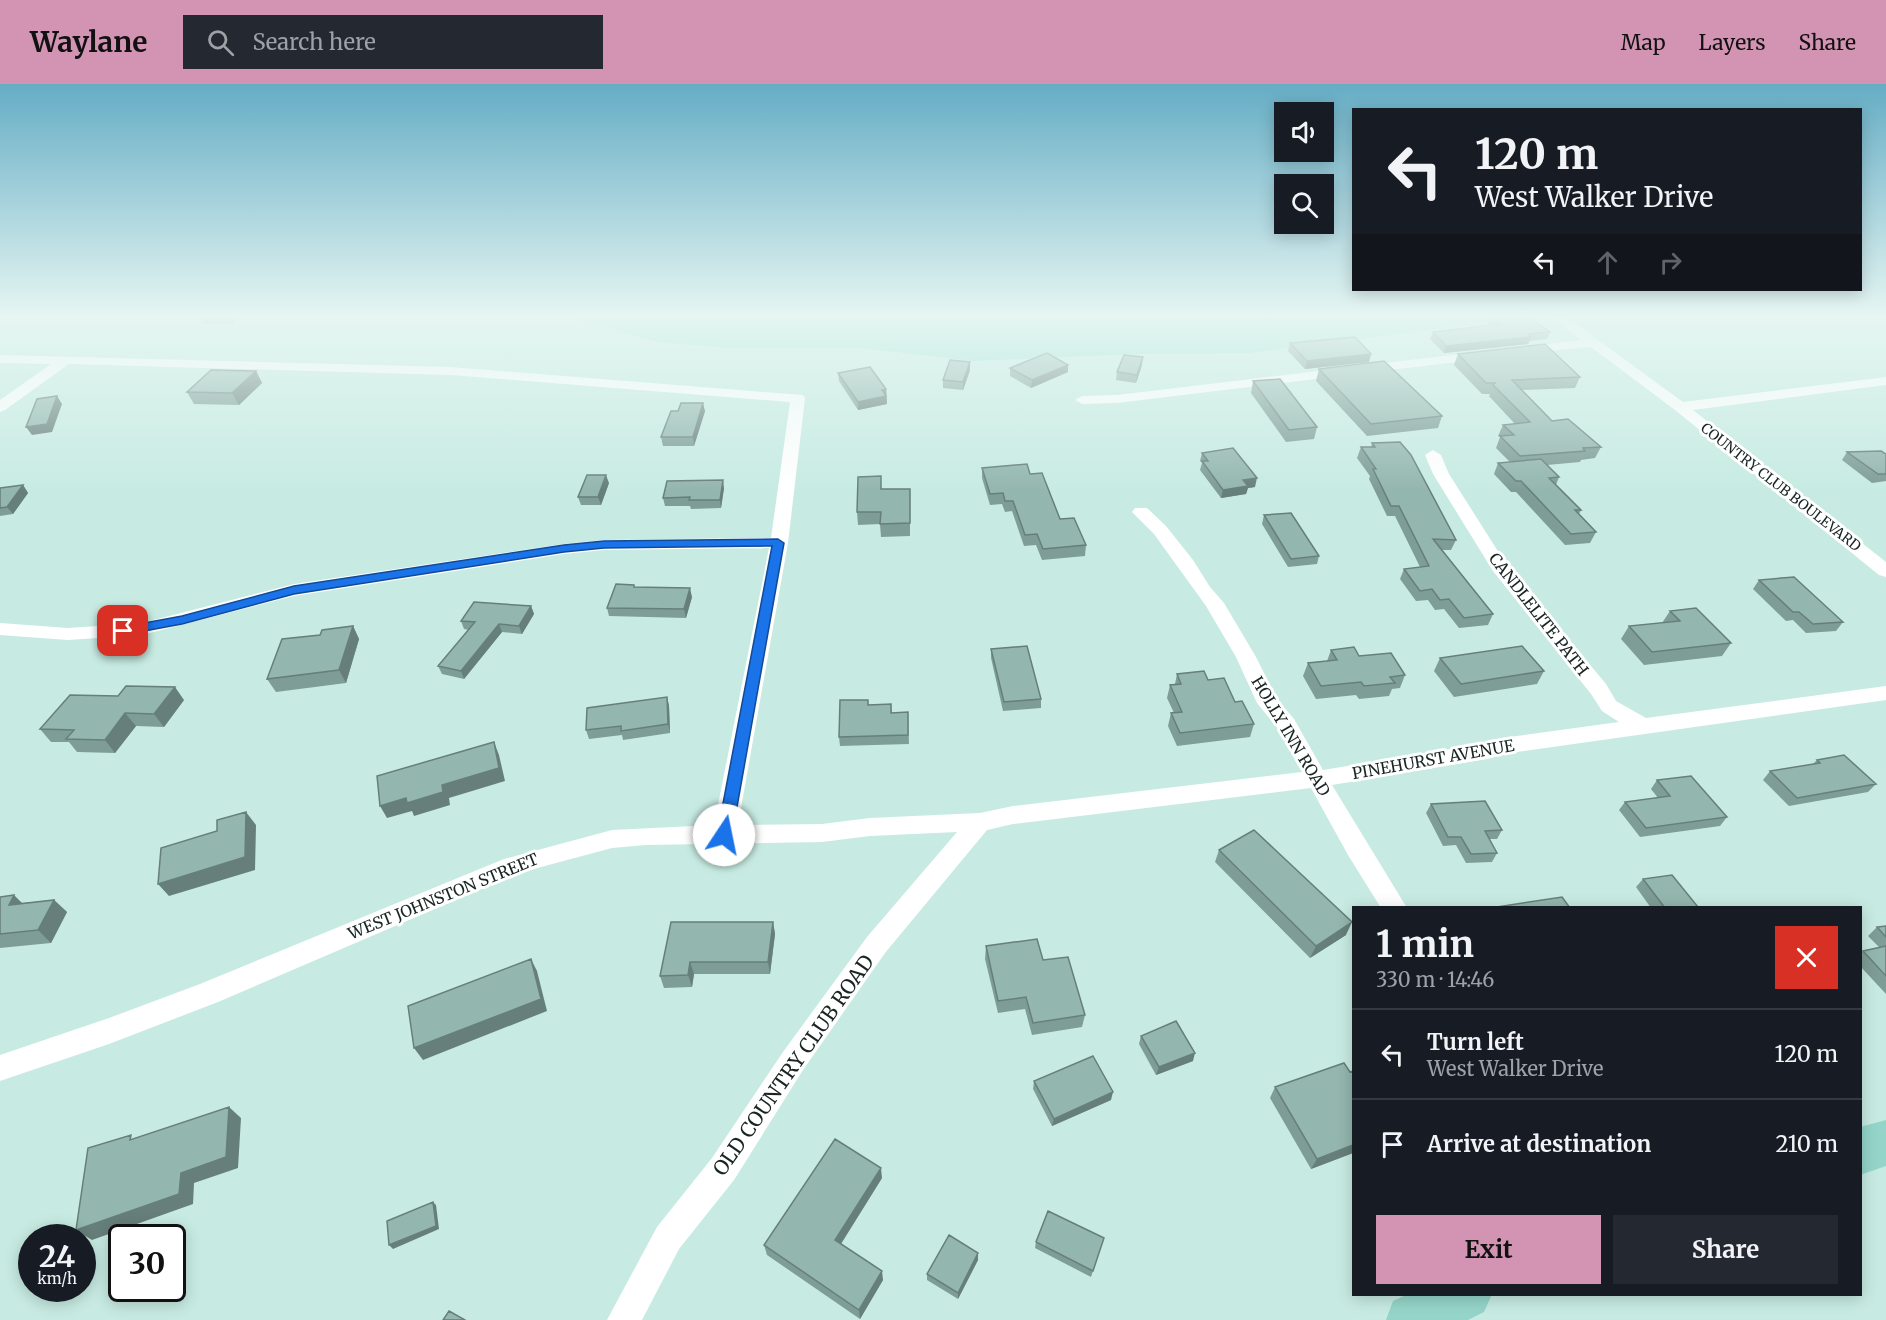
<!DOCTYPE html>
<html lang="en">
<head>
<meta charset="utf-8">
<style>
  body { margin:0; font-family:Merriweather,serif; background:#242831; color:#f1f3f6; height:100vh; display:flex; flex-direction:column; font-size:22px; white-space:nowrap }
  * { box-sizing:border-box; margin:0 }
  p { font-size:20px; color:#9ea1a6 }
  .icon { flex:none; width:33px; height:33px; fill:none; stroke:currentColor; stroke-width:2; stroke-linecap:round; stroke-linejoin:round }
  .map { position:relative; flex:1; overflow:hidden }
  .panel { position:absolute; left:1352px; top:822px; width:510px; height:390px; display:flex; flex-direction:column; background:#171b24; border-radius:0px; box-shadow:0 3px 15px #0003 }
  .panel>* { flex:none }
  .guide { position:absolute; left:1352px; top:24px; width:510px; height:183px; border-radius:0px; box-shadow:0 3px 15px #0003; background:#171b24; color:#f1f3f6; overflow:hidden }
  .buttons { position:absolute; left:1274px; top:18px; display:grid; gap:12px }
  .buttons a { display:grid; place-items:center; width:60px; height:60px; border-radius:0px; background:#171b24; box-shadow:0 3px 15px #0003; font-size:30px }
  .speed { position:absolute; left:18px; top:1140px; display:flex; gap:12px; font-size:30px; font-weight:700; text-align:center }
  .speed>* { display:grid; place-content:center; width:78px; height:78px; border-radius:50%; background:#171b24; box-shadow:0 3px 15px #0003; line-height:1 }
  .speed small { font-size:15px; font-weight:400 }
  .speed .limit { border:3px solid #111; border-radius:9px; background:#fff; color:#111 }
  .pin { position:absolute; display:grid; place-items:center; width:51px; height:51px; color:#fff; margin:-26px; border-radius:12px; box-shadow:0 3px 9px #0006 }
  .me { position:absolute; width:66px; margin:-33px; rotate:11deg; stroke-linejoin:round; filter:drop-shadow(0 0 4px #0008) }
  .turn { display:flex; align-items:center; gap:21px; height:126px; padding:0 24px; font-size:27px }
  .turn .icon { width:78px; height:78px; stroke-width:2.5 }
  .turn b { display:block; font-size:42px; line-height:51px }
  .lanes { display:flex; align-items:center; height:57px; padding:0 24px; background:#0003; justify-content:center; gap:30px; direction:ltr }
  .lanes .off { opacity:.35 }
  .round { display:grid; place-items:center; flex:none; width:63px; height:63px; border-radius:0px; background:#242831 }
  .summary { display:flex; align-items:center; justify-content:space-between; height:102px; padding:0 24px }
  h1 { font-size:36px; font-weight:700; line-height:45px }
  .button { display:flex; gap:12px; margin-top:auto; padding:12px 24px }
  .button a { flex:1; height:69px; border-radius:0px; background:#d294b2; color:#111; font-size:24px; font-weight:700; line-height:69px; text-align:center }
  .button a+a { background:#242831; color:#f1f3f6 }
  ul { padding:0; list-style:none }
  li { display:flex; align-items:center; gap:18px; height:90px; padding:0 24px; border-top:2px solid #363941 }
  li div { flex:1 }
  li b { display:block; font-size:22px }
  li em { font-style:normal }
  header { display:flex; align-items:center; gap:36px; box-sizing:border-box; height:84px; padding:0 30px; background:#d294b2; color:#111 }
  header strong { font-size:28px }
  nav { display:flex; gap:33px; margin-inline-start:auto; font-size:21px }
  .search { width:420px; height:54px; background:#242831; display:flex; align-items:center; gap:15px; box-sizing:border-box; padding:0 21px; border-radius:0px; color:#9ea1a6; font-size:22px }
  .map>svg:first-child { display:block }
  .green { fill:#99e0d0 }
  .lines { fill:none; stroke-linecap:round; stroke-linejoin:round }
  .street { fill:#fff; fill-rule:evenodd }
  .primary { fill:#95d5c9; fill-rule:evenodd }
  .wall { fill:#7e9d96 }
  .shaded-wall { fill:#677f7a }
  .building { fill:#93b6ae; stroke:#677f7a; stroke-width:1.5 }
  .route { fill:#1a73e8; stroke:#114b97; stroke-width:1.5 }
  .labels { text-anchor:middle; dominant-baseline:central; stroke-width:6; stroke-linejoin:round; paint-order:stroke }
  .far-street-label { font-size:14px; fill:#182522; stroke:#fff }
  .street-label { font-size:16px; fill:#182522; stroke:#fff }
  .near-street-label { font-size:20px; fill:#182522; stroke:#fff }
</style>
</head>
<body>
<header>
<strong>Waylane</strong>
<div class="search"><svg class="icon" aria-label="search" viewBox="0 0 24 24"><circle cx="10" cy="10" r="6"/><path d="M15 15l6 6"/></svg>Search here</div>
<nav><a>Map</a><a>Layers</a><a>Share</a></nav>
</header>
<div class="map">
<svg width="1886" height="1236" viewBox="0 0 1886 1236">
  <rect width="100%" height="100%" fill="#c7ebe2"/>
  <path class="green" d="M572 234H1500L1467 241 1249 269 1134 270 974 277 861 264H728L657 258Z"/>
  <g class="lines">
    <path class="street" d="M1553 234H1568L1683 318 1886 293V301L1693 326 1886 478V493L1879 491 1675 326 1591 263 1517 270 1515 267 1522 263 1581 256Z
      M1485 267 1490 268 1492 271 1490 274 1117 319 1082 320 1075 316 1082 312 1117 311Z
      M0 271 451 283 803 311 805 314 788 459 738 741 822 740 870 734 980 729 1013 722 1302 688 1278 645 1257 619 1236 573 1206 522 1154 450 1132 428 1135 424H1147L1166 442 1193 476 1210 503 1224 519 1256 573 1277 615 1294 635 1323 686 1487 659 1510 653 1619 638 1602 627 1591 610 1493 487 1433 390 1425 371 1433 366 1441 371 1449 390 1506 480 1606 600 1616 617 1646 634 1886 602V616L1510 669 1487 675 1332 701 1407 824H1381L1348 771 1311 704 1013 740 987 746 885 869 803 986 734 1096 679 1165 642 1236H607L657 1143 712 1074 783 968 867 853 957 748 870 752 822 758 646 761 612 764 541 783 512 792 218 918 109 960 0 997V971L109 934 200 900 504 775 612 746 714 741 769 464 604 466 564 470 294 512 142 551 68 556 0 551V539L68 544 142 539 294 500 564 460 604 456 771 454 790 318 451 291 69 280 5 326 0 328V316L51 280 0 279Z"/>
    <path class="primary" d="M1886 1036V1082L1860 1091V1043Z
      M1408 1210H1492L1484 1228 1468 1236H1386L1393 1217Z"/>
  </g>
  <path class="wall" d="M201 234H236L232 239 204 240Z
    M1488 234H1530L1550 248 1547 255 1529 257 1528 260 1444 269 1430 255 1433 248 1490 241 1486 238Z
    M1290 259 1371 270 1369 278 1305 285 1288 267Z
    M1458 270 1580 293 1575 304 1522 306 1552 337 1601 363 1595 374 1581 376 1580 378 1547 381 1559 393 1556 401 1581 426 1579 430 1596 448 1590 459 1565 461 1516 408H1511L1494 390 1498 379 1510 378 1496 364 1500 353 1498 352 1503 341 1515 340 1489 312 1490 310H1482L1454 281Z
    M970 278V286L963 306 943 304V296Z
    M1142 281 1136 299 1116 296 1117 288Z
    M1010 284 1068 288 1031 304 1010 292Z
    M1319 285 1442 332 1438 344 1367 352 1316 297Z
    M256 287 262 299 239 321 194 320 187 308Z
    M838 289 886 305 887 320 858 326 839 297Z
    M1253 297 1317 343 1314 355 1286 358 1251 309Z
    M705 327 694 362H663L661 353Z
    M1372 359 1456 456 1451 466H1442L1493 530 1488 541 1459 544 1444 525 1435 526 1428 516 1416 517 1400 495 1404 485 1420 483 1395 432H1387L1369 395 1370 392 1357 374 1361 363H1371Z
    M1847 368 1886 370V397L1872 399 1842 376Z
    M1202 369 1255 403 1248 404 1246 410 1221 414 1200 386 1202 379 1200 377Z
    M982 384 1030 390 1060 435 1086 461 1085 472 1042 476 1036 461 1024 462 1012 427 1005 428 1002 420 990 421 982 394Z
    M609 399 601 421H581L578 413Z
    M23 401 28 409 13 430 0 432V404Z
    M724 404 721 424 691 425 690 422H665L663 414Z
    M882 405H910V452L881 453 880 440 858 441 857 428Z
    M1264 431 1319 472 1317 480 1288 483 1262 440Z
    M1759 496 1843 538 1836 547 1806 549 1793 536 1786 537 1753 505Z
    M635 503 692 513 686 534 609 532 607 524Z
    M531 522 534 530 522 550 502 548 464 595 442 590 438 582 469 546 464 545 461 537Z
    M1670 527 1731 559 1722 572 1644 581 1621 555 1629 542 1662 539Z
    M353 542 359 555 346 599 276 608 267 595Z
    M991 565 1041 615V624L1003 627 991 574Z
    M1331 566 1359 572 1405 591 1400 604 1392 605 1389 612 1359 615 1356 611 1316 615 1303 592 1308 579 1327 577Z
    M1440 574 1544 587 1537 600 1454 613 1434 587Z
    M1177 590 1208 596 1235 618 1254 640 1250 653 1177 662 1168 642 1171 629H1174L1167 614 1170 601 1175 600Z
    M667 613 669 622 670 649 623 656 622 651 589 655 586 646Z
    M184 616 164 643 136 642 115 669 77 668 69 658H51L40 645Z
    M891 620 892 629 908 628 909 660 840 662 839 653 868 621Z
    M1817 676 1876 700 1868 708 1789 722 1763 696 1770 687 1813 680Z
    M1657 696 1727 733 1720 742 1640 753 1619 726 1625 718 1658 714 1651 705Z
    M1431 720 1502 746 1497 755H1489L1497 769 1492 778 1466 779 1456 761 1443 762 1426 729Z
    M1219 766 1346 851 1310 874 1215 778Z
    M1643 795 1698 823 1651 824 1636 803Z
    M0 813 23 819 54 816 67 828 51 859 0 864Z
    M773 838 775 850 770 890H694L692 903 664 904 660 892Z
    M1886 842V910L1860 882V869L1863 867 1879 863 1868 852 1877 843Z
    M986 862 1085 931 1082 943 1032 951 1025 925 998 929 985 875Z
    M1141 952 1193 977 1156 991 1139 960Z
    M1350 988 1353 1069 1311 1085 1270 1014 1275 1003Z
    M1034 997 1111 1016 1052 1042 1033 1005Z
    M882 1094 841 1160 883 1196 860 1235 767 1171 764 1161Z
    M1104 1154 1091 1193 1035 1164 1036 1158Z
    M978 1169V1176L958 1215 927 1196V1190Z"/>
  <path class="shaded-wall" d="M229 234H236L232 239Z
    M1531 253 1528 260 1444 269 1446 262Z
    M1371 270 1369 278 1305 285 1307 277Z
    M1143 273 1142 281 1136 299 1137 291Z
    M970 278V286L963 306V298Z
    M1068 281V288L1031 304 1032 296Z
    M256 287 262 299 239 321 232 309Z
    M886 305 887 320 858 326V318L882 306Z
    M57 312 62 320 52 348 32 351 26 343Z
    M703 319 705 327 694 362 693 353Z
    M606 391 609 399 601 421 598 413Z
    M1257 394 1255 403 1248 404 1246 410 1221 414 1223 406 1243 396Z
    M723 396 724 404 721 424 720 416Z
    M23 401 28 409 13 430 7 423Z
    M690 504 692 513 686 534 684 525Z
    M531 522 534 530 522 550 519 542Z
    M499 540 502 548 464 595 461 587Z
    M353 542 359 555 346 599 339 586Z
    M175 603 184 616 164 643 154 630Z
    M667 613 669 622 670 649 668 640Z
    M125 629 136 642 115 669 105 656Z
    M494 658 499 671 505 697 449 714 450 721 414 732 412 727 387 734 380 722 442 701Z
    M246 728 256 741 255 786 169 812 158 800Z
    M14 811 27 824 9 821Z
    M54 816 67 828 51 859 38 846Z
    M773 838 775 850 770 890 768 878Z
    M1352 838 1346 851 1310 874 1316 862Z
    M531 875 537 887 547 927 423 976 414 964Z
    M690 878 694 890 692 903 688 891Z
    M1195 969 1193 977 1156 991 1159 983Z
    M1113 1008 1111 1016 1052 1042 1054 1035Z
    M229 1023 241 1034 238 1084 194 1099 193 1120 92 1156 76 1146 181 1089Z
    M1353 1061V1069L1311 1085 1317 1075Z
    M881 1084 882 1094 837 1166 835 1156Z
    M433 1118 436 1121 439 1145 393 1165 389 1161Z
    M978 1169V1176L958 1215V1209Z
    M882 1187 883 1196 860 1235 859 1226Z"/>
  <path class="building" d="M1492 234H1530L1550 248 1528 250 1531 253 1446 262 1433 248 1500 240Z
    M1355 253 1371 270 1307 277 1290 259Z
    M1545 260 1580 293 1512 296 1552 337 1568 335 1601 363 1583 364 1585 367 1520 372 1500 352 1514 351 1503 341 1530 338 1493 301 1495 299H1486L1458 270Z
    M1047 269 1068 281 1032 296 1010 284Z
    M1124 271 1143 273 1137 291 1117 288Z
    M950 276 970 278 963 298 943 296Z
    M1384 277 1442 332 1371 340 1319 285Z
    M870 283 886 305 882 306 886 312 858 318 838 289Z
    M211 286 256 287 232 309 187 308Z
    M1280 295 1317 343 1289 346 1253 297Z
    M57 312 47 340 26 343 37 315Z
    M681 319H703L693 353H661L671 327H678Z
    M1400 358 1411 371 1456 456 1433 455 1493 530 1464 534 1449 515 1440 516 1432 505 1420 507 1404 485 1429 482 1399 422H1391L1373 385H1376L1361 363H1375L1372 359Z
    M1233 364 1257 394 1243 396 1248 402 1223 406 1202 377H1208L1202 369Z
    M1881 367 1886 370V390H1878L1847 368Z
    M1541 375 1559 393 1549 394 1581 426H1575L1596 448 1571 450 1521 397H1516L1498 379Z
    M1027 380 1030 390 1042 389 1060 435 1074 434 1086 461 1043 465 1037 450 1025 451 1013 417H1005L1003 409 990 410 982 384Z
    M587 391H606L598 413H578Z
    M881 392V405H910V439L880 440 881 428H857L858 393Z
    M723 396 720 416H689L690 413 663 414 667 397Z
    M23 401 7 423 0 424V404Z
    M1291 429 1319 472 1291 475 1264 431Z
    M1794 493 1843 538 1813 540 1799 528H1793L1759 496Z
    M616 500 634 501V503L690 504 684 525 607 524Z
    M474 518 531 522 519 542 499 540 461 587 438 582 475 538 461 537Z
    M1696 524 1731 559 1652 568 1629 542 1680 537 1670 527Z
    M353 542 339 586 267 595 282 555 320 551 322 546Z
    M1027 562 1041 615 1004 618 991 565Z
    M1522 562 1544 587 1461 600 1440 574Z
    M1354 563 1359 572 1391 569 1405 591 1390 593 1395 599 1364 602 1361 598 1321 602 1308 579 1337 576 1331 566Z
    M1204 587 1208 596 1224 594 1235 618 1242 617 1254 640 1180 649 1171 629 1182 628 1170 601 1181 600 1177 590Z
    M126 602 175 603 154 630 125 629 105 656 66 655 74 646 40 645 70 611 118 612Z
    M667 613 668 640 621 647V642L586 646 587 624Z
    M840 616H868V621L891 620V629L908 628V651L839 653Z
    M494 658 499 684 442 701 443 708 407 719 406 714 380 722 377 692Z
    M1844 671 1876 700 1797 714 1770 687 1820 679 1817 676Z
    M1691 692 1727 733 1646 744 1625 718 1670 712 1657 696Z
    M1485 717 1502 746 1485 747 1497 769 1471 770 1461 753H1448L1431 720Z
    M246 728 245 773 158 800 161 764 217 747V736Z
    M1254 746 1352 838 1316 862 1219 766Z
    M1672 791 1698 823 1665 824 1643 795Z
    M14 811 9 821 54 816 38 846 0 850V813Z
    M1562 813 1570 824 1497 823Z
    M671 838H773L768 878H690L688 891 660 892Z
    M1886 842V853L1877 843Z
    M1037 855 1043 876 1068 873 1085 931 1033 939 1026 913 998 917 986 862Z
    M1886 862V892L1863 867Z
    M531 875 541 915 414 964 408 922Z
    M1176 937 1195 969 1159 983 1141 952Z
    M1093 972 1113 1008 1054 1035 1034 997Z
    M1344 979 1350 988 1353 987V1061L1317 1075 1275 1003Z
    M229 1023 226 1073 181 1089 179 1110 76 1146 88 1064 131 1051 130 1056Z
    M835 1055 881 1084 835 1156 882 1187 859 1226 764 1161Z
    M433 1118 436 1142 389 1161 387 1137Z
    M1048 1127 1104 1154 1093 1187 1036 1158Z
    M949 1151 978 1169 958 1209 927 1190Z
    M449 1227 465 1236H443Z"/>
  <linearGradient id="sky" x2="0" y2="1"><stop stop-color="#65adc5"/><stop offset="0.57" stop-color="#e6f6f2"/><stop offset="1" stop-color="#e6f6f2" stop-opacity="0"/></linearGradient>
  <rect width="1886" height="407" fill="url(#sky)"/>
  <path class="route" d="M778 455 784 459 732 751 730 755H719L717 751 772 462 604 464 564 468 294 510 182 540 123 551 116 547 123 543 182 532 294 502 564 461 604 457Z"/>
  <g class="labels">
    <g class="far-street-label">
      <text transform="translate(1781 403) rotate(38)">COUNTRY CLUB BOULEVARD</text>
    </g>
    <g class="street-label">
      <text transform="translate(1539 530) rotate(52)">CANDLELITE PATH</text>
      <text transform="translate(1291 652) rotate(59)">HOLLY INN ROAD</text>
      <text transform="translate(1433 675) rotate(-10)">PINEHURST AVENUE</text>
      <text transform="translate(443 812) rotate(-22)">WEST JOHNSTON STREET</text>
    </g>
    <g class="near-street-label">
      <text transform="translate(793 981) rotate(-55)">OLD COUNTRY CLUB ROAD</text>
    </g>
  </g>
</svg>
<div class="buttons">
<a><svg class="icon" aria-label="sound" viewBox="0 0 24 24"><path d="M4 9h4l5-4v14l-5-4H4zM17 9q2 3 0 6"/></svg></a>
<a><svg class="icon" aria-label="search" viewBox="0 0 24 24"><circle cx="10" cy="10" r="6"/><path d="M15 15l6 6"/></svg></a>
</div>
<div class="speed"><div>24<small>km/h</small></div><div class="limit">30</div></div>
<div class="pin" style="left:123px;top:547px;background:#d93025"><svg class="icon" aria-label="arrive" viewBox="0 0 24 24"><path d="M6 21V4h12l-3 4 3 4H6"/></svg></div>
<svg class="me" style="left:724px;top:751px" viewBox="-20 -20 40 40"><circle r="19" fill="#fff"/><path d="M0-13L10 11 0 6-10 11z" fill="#1a73e8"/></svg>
<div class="guide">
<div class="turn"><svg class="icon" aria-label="left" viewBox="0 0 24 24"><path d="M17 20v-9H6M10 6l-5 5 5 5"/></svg><div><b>120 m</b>West Walker Drive</div></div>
<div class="lanes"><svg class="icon" aria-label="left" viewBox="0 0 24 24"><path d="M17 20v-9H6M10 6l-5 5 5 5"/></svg><svg class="icon off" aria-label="ahead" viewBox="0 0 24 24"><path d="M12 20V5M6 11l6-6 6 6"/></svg><svg class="icon off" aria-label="right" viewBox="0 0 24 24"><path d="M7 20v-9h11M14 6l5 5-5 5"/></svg></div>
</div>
<section class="panel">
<div class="summary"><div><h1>1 min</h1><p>330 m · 14:46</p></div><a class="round" style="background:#d93025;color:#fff"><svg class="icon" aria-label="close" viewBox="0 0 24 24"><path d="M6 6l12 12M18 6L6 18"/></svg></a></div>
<ul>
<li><svg class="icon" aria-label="left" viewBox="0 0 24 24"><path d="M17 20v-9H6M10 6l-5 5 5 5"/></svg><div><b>Turn left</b><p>West Walker Drive</p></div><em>120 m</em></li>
<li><svg class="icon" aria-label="arrive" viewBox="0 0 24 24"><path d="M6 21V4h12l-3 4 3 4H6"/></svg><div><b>Arrive at destination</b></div><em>210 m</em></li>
</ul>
<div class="button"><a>Exit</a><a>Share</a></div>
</section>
</div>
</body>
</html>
